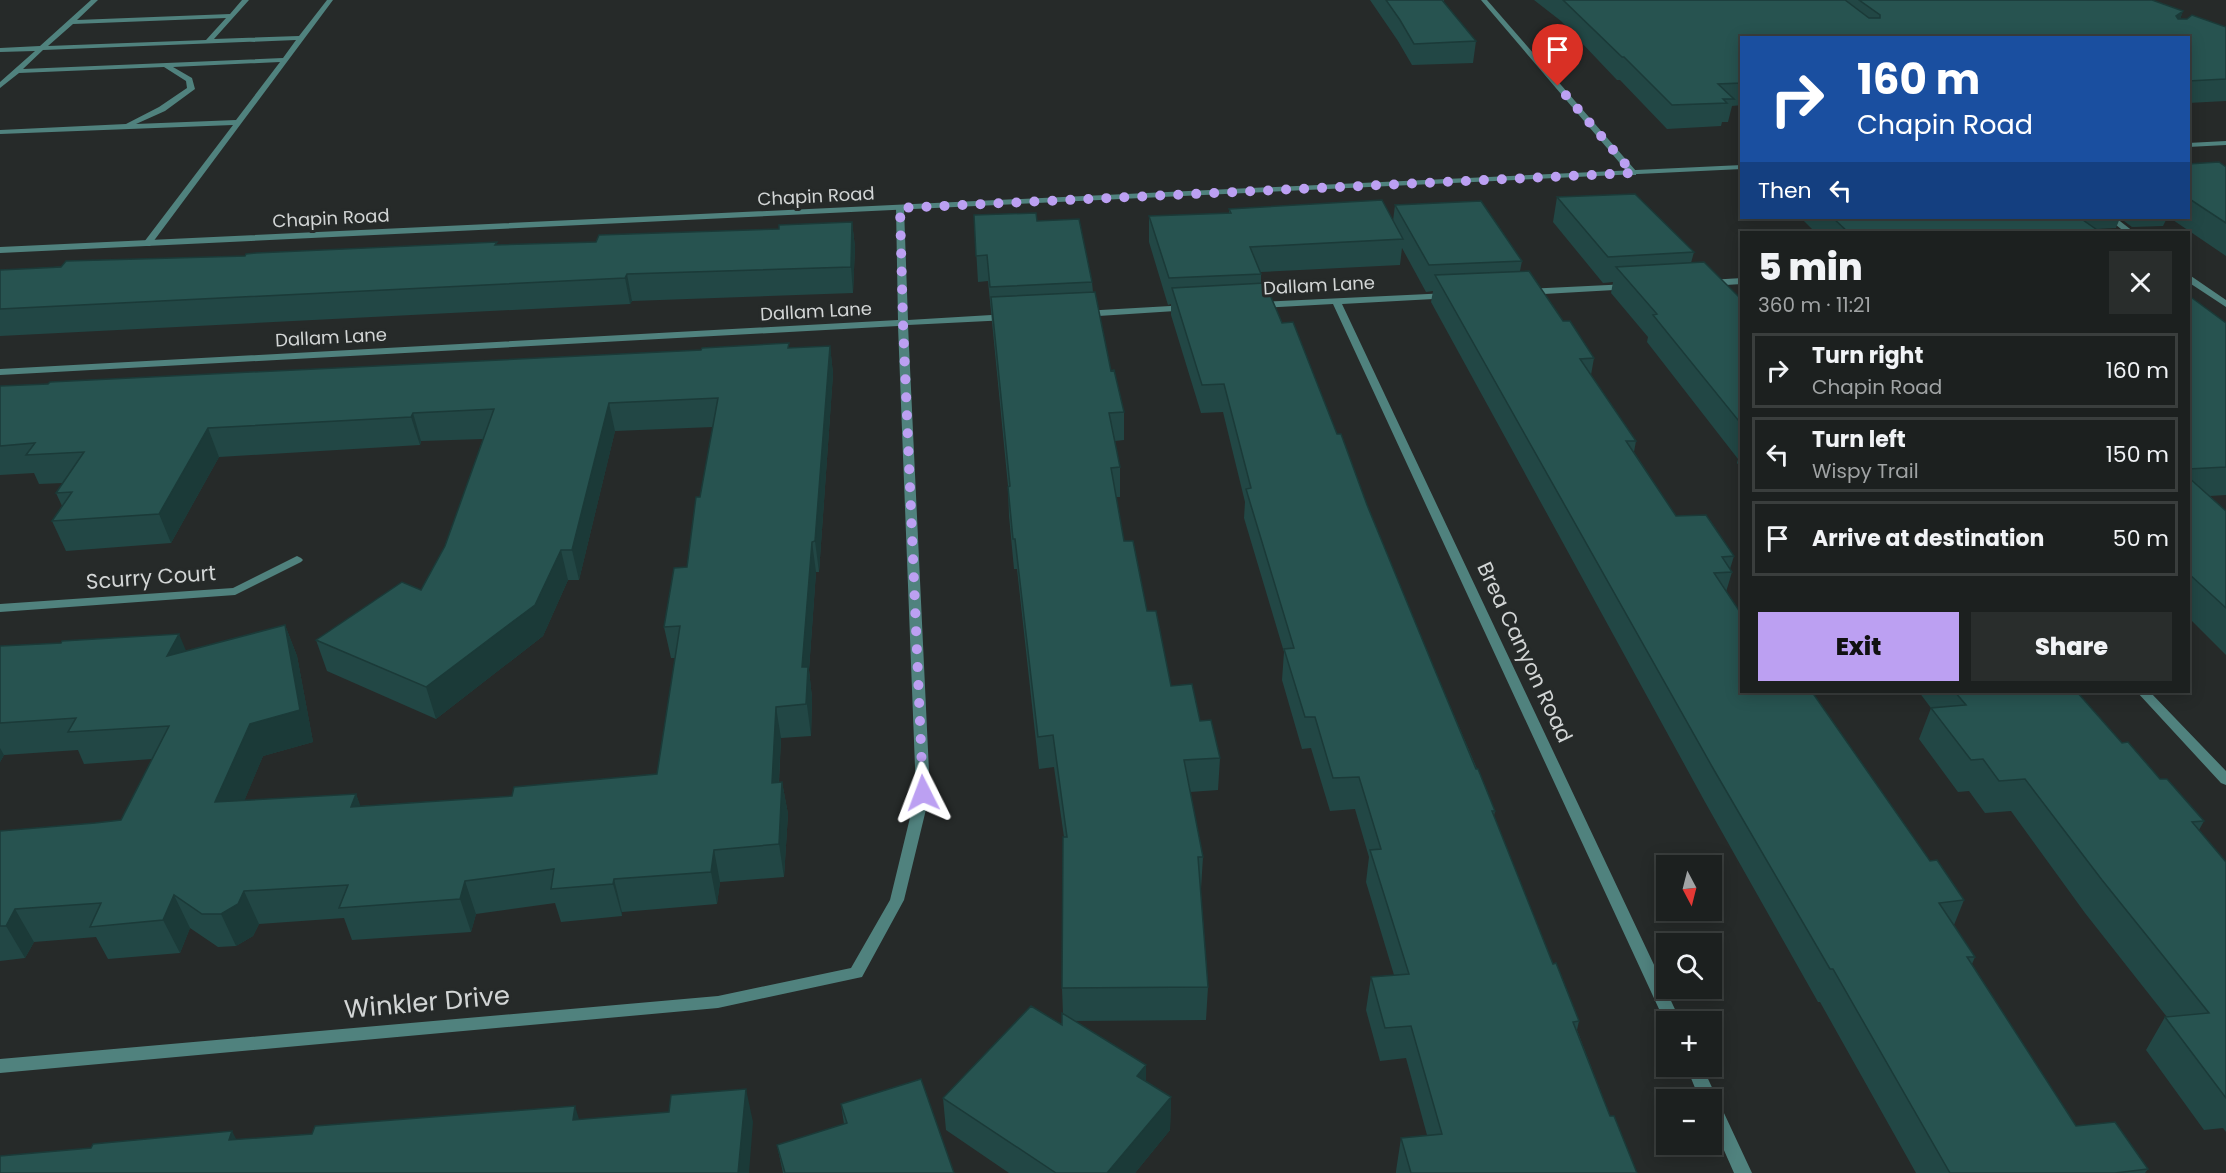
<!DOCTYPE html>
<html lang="en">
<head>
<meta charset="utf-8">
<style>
  body { margin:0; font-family:Poppins,sans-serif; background:#292d2c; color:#f1f3f6; height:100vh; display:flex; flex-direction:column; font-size:22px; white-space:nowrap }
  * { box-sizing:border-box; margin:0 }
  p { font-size:20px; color:#a0a3a4 }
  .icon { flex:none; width:33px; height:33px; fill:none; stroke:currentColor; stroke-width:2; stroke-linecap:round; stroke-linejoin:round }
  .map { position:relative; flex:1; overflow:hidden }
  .panel { position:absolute; left:1740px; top:231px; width:450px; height:462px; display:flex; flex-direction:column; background:#1c201f; border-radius:0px; box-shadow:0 3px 15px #0003,0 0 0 2px #3a3e3d }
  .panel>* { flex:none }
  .top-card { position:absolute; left:1740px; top:36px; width:450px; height:183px; border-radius:0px; box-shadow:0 3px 15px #0003,0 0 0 2px #3a3e3d; background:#1a4fa0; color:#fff; overflow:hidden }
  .needle { width:39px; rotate:173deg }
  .buttons { position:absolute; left:1656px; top:855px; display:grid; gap:12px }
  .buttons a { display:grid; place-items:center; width:66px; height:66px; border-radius:0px; background:#1c201f; box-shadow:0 3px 15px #0003,0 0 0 2px #3a3e3d; font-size:30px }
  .pin { position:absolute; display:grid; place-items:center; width:51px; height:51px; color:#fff; margin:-62px -26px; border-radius:50% 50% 50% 0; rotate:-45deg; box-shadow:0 0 6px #0007 }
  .pin .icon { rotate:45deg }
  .me { position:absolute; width:66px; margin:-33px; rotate:357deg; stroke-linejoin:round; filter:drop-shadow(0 0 4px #0008) }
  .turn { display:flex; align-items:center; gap:21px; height:126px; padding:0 18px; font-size:27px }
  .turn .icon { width:78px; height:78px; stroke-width:2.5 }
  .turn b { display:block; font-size:42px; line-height:51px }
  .then { display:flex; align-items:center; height:57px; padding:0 18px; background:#0003; gap:12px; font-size:22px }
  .round { display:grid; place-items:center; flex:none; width:63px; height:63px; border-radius:0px; background:#292d2c }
  .headline { display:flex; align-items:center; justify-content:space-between; height:102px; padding:0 18px }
  h1 { font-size:36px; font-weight:800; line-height:45px }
  .primary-button { display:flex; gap:12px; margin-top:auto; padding:12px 18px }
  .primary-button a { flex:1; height:69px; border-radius:0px; background:#bca0f2; color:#111; font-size:24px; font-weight:800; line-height:69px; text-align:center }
  .primary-button a+a { background:#292d2c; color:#f1f3f6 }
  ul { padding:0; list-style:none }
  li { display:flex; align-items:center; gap:18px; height:75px; margin:0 12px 9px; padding:0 6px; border:3px solid #3a3e3d; border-radius:0px }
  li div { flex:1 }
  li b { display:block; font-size:22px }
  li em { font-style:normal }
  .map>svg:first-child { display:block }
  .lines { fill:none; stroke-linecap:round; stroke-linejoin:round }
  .service { fill:#50827e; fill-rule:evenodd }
  .minor { fill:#50827e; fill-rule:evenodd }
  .tertiary { fill:#50827e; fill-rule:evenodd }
  .wall { fill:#224745 }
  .shaded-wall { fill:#1b3a38 }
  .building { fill:#275350; stroke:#1b3a38; stroke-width:1.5 }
  .route { stroke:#bca0f2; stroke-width:10; stroke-dasharray:0 18 }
  .labels { text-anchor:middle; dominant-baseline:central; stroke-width:6; stroke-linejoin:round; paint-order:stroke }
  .far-street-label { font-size:18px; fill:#d2d5d5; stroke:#262a29 }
  .street-label { font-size:21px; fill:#d2d5d5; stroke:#262a29 }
  .near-street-label { font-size:26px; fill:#d2d5d5; stroke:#262a29 }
</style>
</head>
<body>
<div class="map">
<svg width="2226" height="1173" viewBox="0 0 2226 1173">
  <rect width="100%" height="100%" fill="#262a29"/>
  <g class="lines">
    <path class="service" d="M91 0H98L77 20 230 14 242 0H249L214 39 299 36 327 0H333L150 246H144V242L233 125 0 134V130L126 124 159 107 187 88 186 81 164 67 19 73 0 88V82L35 51 0 52V48L40 46ZM226 18 206 40 48 46 73 24ZM296 40 283 58 23 69 43 50ZM280 62 236 120 136 124 165 111 195 89 192 78 173 67Z"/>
    <path class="minor" d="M1481 0H1487L1636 171V175H1630Z
      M900 205 904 208 908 320 1008 314 1013 317 1008 320 908 325 930 793 904 900 862 977 718 1008 0 1073V1059L718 996 851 968 890 900 916 793 898 326 0 375V369L898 320 896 208Z
      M2107 218H2116L2134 232H2125Z
      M2188 274 2226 300V307L2188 282Z
      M1742 278V284L1709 286 1704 283 1709 280Z
      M1629 284 1632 285V289L1526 295 1521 292 1526 289Z
      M1449 293 1452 294V298L1342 304 1681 1022H1666V1025L1665 1022 1333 304 1259 308 1254 305 1259 302Z
      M1188 305 1191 306V310L1083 317 1078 314 1083 311Z
      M297 556 301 558 303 560 301 562 235 595 0 612V604L233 588Z
      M2137 692H2150L2226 771V785L2221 783Z
      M1686 1066H1702L1752 1173H1734L1712 1123V1100H1700Z"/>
    <path class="tertiary" d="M2226 141V145L2188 147V143Z
      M1742 165V169L0 253V247Z"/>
  </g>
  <path class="wall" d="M1370 0H1444V3L1476 41 1473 63 1412 65 1398 41Z
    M1534 0H2152L2183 11 2180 19 2226 27V101L2188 103V38H1742V105L1732 106 1728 122H1722L1721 126 1667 129 1620 80H1617L1561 21Z
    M2188 164 2226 167V256L2170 218H2188Z
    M1557 197 1694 252 1691 263 1742 300V470L1737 463 1738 459 1647 342 1648 337 1611 293 1613 282 1603 283 1553 222Z
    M1395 205 1522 261 1520 271 1594 358 1591 375 1636 441 1634 452 1676 516 1734 556 1730 569 1732 572 1726 592 1742 692 1930 861 1964 900 1954 925 1975 957 1972 964 2076 1126 2148 1169 2145 1173H1916L1820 1002H1818L1705 802 1431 302 1433 291 1426 292 1402 248 1400 265 1261 272V284L1282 323 1337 434 1367 505 1434 668 1495 811 1494 816 1553 964 1579 1021 1577 1030 1610 1116 1637 1173H1396V1171L1401 1138 1427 1135 1406 1058 1380 1061 1366 1010 1371 977 1394 975 1366 882 1369 857 1355 809 1330 811 1311 748 1302 749 1282 680 1284 652 1244 518 1245 502 1223 412 1201 413 1171 315V304L1168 305 1149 242V216L1229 213V209L1393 221Z
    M974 215 1037 221 1092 282 1093 292 1111 371 1124 412V440L1115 441 1120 467V497H1116L1124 541 1147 611 1171 686 1200 721 1220 758 1218 790 1190 792 1203 857 1201 889H1200L1208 987 1206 1020 1075 1021 1146 1065V1082L1171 1097 1170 1130 1135 1173H1009L946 1130 943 1098 1062 1025 1063 1014 1062 988 1064 837 1054 767 1039 769 1017 569H1014L1009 516 1008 487V486L988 281 978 282Z
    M1801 218H2167L2163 226 2132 227 2120 218 2116 228 2096 229 2100 232H1815Z
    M852 222 855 247 853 293 632 301 630 304 0 336V270L245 256 497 245 596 242 779 229Z
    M2188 295 2226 323V495L2210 496 2226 511V655L2188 617Z
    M830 346 833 374 819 572H816L809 670 812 698 811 736 781 738 779 783 782 782 788 814 784 877 720 882 717 904 622 912V916L561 922 555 903 476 914 471 932 352 940 344 918 259 924 253 936 236 946 218 947 190 928 180 953 108 959 96 937 34 942 25 958 0 961V831L95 823 121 820 152 759 84 764 78 750 4 755 0 762V646L186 651 285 625 297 656 313 742 263 756 244 801 356 794 360 806 512 796 657 774 675 658H671L664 627 687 567 713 427 615 431 579 580H568L543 636 436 719 327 671 316 640 421 590 445 546 483 439 421 441 420 445 219 457 171 543 66 551 52 521 62 506 56 493 63 483 39 484 34 473 0 475V386Z
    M1919 692H2077L2122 743 2204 821 2199 830 2226 862V1132L2223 1128 2204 1130 2146 1050 2165 1017H2167L2085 913 2011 811 1985 813 1969 791 1958 792 1919 739 1931 708Z
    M841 1104 954 1173H783L777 1145 844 1124Z"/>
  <path class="shaded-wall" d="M2183 11 2175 32 2176 16Z
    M852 222 855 247 853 293 851 267Z
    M627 274 632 301 630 304 625 278Z
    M830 346 833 374 819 572 815 541Z
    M609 403 615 431 579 580 572 550Z
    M413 413 421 441 420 445 411 417Z
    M208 428 219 457 171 543 159 514Z
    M812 542 816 572 809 670 812 698 811 736 802 667Z
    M561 550 568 580 543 636 436 719 426 687Z
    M285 625 297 656 313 742 263 756 230 835 215 802Z
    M179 634 192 665 167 656Z
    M776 707 781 738 777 815 772 783Z
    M0 748 4 755 0 762Z
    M782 782 788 814 784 877 779 844Z
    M356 794 368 826 351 807Z
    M714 850 720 882 717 904 711 872Z
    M614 879 622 912V916L613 884Z
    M465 881 476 914 471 932 460 899Z
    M244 891 259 924 253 936 236 946 221 914Z
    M174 895 190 928 180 953 163 920Z
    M15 909 34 942 25 958 6 926Z
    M1146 1065V1098L1137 1076Z
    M746 1089 753 1122 749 1173H738Z
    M1171 1097 1170 1130 1135 1173H1107Z
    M575 1106 585 1139 573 1120Z
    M232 1131 249 1164 229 1140Z"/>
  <path class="building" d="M1386 0H1442L1476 41 1414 44 1400 20Z
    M1563 0H1845L1869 18H1880V15L1859 0H2152L2183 11 2176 16 2178 19H2187L2192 15 2226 27V79L2188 81V38H1742V83L1718 84 1734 99H1723L1727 103 1672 105 1624 57H1622Z
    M2219 162 2226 167V223L2188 198V164Z
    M1635 194 1694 252 1608 257 1557 197Z
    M1382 200 1403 239 1250 247 1261 274 1169 278 1149 216 1231 213 1229 209Z
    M1481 201 1522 261 1429 265 1395 205Z
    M1036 213 1037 221 1079 219 1092 282 990 287 987 255 976 256 974 215Z
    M1833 218H2080L2100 232H1848Z
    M852 222 851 267 627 274 625 278 0 309V270L61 267 66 261 245 256 246 254 256 253 497 242 495 245 596 242 599 235 779 229V225Z
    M1704 262 1742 300V425L1653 315 1657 314 1616 267Z
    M1529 271 1563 321H1570L1594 358 1580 359 1636 441H1626L1676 516 1706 515 1734 556 1722 557 1732 572 1714 573 1742 615V692H1812L1930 861 1937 860 1964 900 1939 903 1975 957H1967L2076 1126 2115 1122 2148 1169 2115 1173H1950L1833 969H1830L1714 770 1435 275Z
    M1265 283 1282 323 1293 322 1337 434H1341L1367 505 1434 668 1476 769H1478L1495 811H1492L1553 964 1556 963 1579 1021 1573 1022 1610 1116H1614L1637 1173H1411L1401 1138 1442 1134 1411 1026 1385 1028 1371 977 1409 974 1370 850 1381 849 1359 777 1333 778 1315 717H1305L1284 649 1294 648 1246 489 1251 488 1224 384 1202 385 1172 288Z
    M1095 292 1111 371 1114 370 1124 412 1109 413 1120 467 1111 468 1124 541H1133L1147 611H1156L1171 686 1192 684 1200 721 1211 720 1220 758 1184 760 1203 857H1198L1208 987 1062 988 1063 837H1067L1053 735 1038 737 1015 539H1013L1008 487 1010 486 991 297Z
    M2188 295 2226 323V467L2188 469Z
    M789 343 788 348 830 346 815 541 812 542 802 667H808L806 704 776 707 772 783 782 782 779 844 714 850 711 872 614 879 613 884 551 889 554 869 465 881 460 899 339 908 348 885 244 891 238 904 221 914H202L174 895 163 920 90 927 101 903 15 909 6 926H0V831L95 823 121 820 169 726 68 732 76 718 0 723V646L61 643 62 641 179 634 167 656 285 625 300 710 250 724 215 802 356 794 351 807 512 796 514 787 657 774 680 626 664 627 674 568 687 567 696 497H700L718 398 609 403 572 550H561L535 605 426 687 316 640 402 582 421 590 445 546 494 409 413 413 411 417 208 428 159 514 52 521 72 492 56 493 84 452 26 455 35 443 0 446V386L48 384 50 382 701 350 702 348Z
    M2188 477 2226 511V608L2188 573Z
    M1955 692H2077L2122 743 2128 742 2160 779H2167L2204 821 2192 822 2226 862V1098L2165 1017 2209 1013 2102 880 2025 779 1999 781 1983 759 1971 760 1931 708 1966 705Z
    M1031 1006 1062 1025V1013L1146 1065 1137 1076 1171 1097 1107 1173H1056L943 1098Z
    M921 1079 954 1173H785L777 1145 847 1123 841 1104Z
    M746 1089 738 1173H0V1156L91 1148 93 1144 232 1131 229 1140 312 1134 315 1126 575 1106 573 1120 669 1112 671 1095Z"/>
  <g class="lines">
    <path class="route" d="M923 793 903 323 900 208 1633 173 1558 86"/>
  </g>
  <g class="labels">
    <g class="far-street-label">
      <text transform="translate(816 196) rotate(-3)">Chapin Road</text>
      <text transform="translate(331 218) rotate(-3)">Chapin Road</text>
      <text transform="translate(1319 285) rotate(-3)">Dallam Lane</text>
      <text transform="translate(816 311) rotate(-3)">Dallam Lane</text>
      <text transform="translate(331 337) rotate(-3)">Dallam Lane</text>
    </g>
    <g class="street-label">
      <text transform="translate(151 577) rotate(-4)">Scurry Court</text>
      <text transform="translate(1525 652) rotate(65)">Brea Canyon Road</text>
    </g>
    <g class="near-street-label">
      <text transform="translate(427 1002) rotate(-5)">Winkler Drive</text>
    </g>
  </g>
</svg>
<div class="buttons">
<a><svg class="needle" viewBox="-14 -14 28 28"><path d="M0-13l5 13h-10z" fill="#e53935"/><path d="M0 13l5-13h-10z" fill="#a0a3a4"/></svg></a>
<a><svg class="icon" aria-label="search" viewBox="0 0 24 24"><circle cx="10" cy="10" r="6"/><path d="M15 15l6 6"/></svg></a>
<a>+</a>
<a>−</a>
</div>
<div class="pin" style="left:1558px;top:86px;background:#d93025"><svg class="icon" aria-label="arrive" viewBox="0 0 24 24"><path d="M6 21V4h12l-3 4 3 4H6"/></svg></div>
<svg class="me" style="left:923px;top:793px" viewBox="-20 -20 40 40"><path d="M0-17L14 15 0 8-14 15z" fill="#bca0f2" stroke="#fff" stroke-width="4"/></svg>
<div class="top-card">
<div class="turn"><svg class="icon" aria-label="right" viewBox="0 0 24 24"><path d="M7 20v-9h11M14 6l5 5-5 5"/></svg><div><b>160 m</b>Chapin Road</div></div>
<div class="then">Then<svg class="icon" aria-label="left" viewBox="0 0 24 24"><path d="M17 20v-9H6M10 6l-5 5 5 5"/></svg></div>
</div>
<section class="panel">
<div class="headline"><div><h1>5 min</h1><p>360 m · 11:21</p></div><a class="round"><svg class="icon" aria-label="close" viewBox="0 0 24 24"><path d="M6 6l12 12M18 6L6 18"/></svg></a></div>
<ul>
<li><svg class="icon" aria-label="right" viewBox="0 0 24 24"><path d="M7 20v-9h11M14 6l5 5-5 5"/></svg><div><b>Turn right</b><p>Chapin Road</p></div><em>160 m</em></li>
<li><svg class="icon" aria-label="left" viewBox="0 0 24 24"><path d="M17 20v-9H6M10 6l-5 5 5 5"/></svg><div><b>Turn left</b><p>Wispy Trail</p></div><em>150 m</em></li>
<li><svg class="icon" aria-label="arrive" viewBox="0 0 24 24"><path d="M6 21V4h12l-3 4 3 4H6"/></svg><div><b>Arrive at destination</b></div><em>50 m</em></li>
</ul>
<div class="primary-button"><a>Exit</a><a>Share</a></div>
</section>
</div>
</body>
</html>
